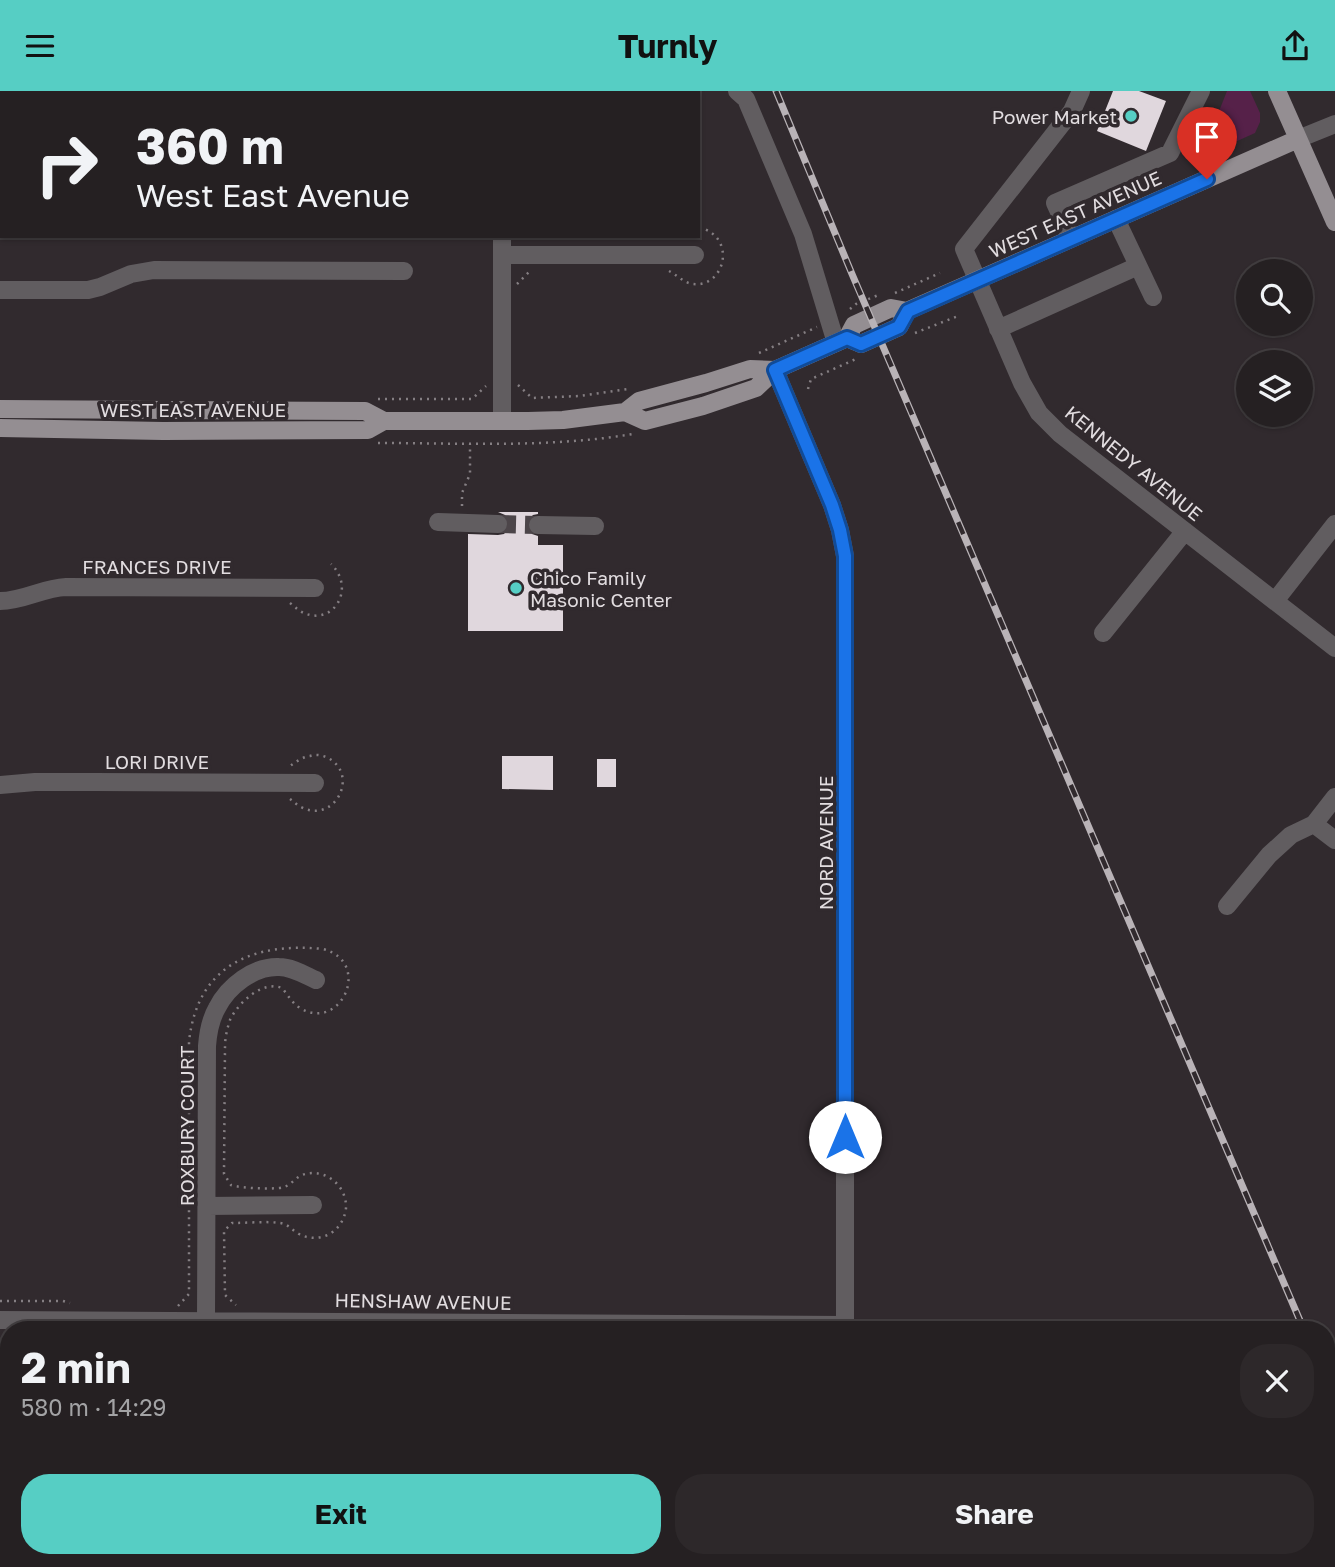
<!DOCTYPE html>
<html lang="en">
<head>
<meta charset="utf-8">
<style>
  body { margin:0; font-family:"Golos Text",sans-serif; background:#2d282a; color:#f1f3f6; height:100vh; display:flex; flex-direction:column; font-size:26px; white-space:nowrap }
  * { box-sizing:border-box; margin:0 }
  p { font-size:23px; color:#a3a3a5 }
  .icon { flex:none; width:38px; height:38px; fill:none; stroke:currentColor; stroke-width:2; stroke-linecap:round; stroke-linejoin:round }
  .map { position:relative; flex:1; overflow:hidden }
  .sheet { position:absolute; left:0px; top:1230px; width:1335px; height:247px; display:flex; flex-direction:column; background:#252022; border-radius:28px 28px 0 0; box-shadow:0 2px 5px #0004,0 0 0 2px #423e40 }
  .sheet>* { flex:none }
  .guide { position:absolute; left:0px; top:0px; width:700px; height:147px; box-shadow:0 2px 5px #0004,0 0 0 2px #423e40; background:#252022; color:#f1f3f6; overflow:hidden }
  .controls { position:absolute; left:1236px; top:168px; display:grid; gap:14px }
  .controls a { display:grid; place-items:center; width:77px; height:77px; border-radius:50%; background:#252022; box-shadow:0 2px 5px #0004,0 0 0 2px #423e40; font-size:35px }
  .pin { position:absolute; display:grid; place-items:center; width:60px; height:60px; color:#fff; margin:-72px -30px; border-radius:50% 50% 50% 0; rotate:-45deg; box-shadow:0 0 7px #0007 }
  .pin .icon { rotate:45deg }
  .me { position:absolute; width:77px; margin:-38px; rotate:0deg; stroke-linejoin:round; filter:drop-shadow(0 0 5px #0008) }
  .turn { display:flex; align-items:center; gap:24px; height:147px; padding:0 21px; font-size:32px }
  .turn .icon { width:91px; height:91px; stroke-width:2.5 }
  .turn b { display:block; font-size:49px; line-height:60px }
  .round { display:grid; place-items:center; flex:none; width:74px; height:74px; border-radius:28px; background:#2d282a }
  .head { display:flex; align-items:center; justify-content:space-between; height:119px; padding:0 21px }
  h1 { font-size:42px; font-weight:700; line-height:52px }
  .primary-button { display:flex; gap:14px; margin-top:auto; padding:14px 21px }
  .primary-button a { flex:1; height:80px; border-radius:28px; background:#56cec4; color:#111; font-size:28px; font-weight:700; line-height:80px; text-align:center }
  .primary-button a+a { background:#2d282a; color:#f1f3f6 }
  header { display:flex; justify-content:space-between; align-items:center; height:91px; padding:0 21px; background:#56cec4; color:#111; font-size:32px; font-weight:700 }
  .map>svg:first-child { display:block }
  .green { fill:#562149 }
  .building { fill:#e0d7dd }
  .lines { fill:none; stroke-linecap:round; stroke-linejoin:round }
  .minor-tunnel { stroke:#4c4549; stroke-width:18; stroke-dasharray:18 9; stroke-linecap:butt }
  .path { stroke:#857f83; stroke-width:2.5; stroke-dasharray:2 5; stroke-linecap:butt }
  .minor { stroke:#615d60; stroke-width:18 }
  .major { stroke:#948e92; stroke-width:18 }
  .rail-casing { stroke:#b9b3b7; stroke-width:7 }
  .rail { stroke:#312a2e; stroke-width:4.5; stroke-dasharray:13; stroke-linecap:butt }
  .route-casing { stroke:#114b97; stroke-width:18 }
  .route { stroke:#1a73e8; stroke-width:12 }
  .poi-dot { fill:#56cec4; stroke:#312a2e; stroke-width:2.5 }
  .labels { text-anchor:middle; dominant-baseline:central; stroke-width:7; stroke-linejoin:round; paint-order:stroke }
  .poi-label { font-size:19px; fill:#e2dde0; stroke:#312a2e; text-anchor:end }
  .street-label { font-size:19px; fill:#e2dde0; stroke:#312a2e }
</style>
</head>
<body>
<header><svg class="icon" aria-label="menu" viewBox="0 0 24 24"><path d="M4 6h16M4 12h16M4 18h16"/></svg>Turnly<svg class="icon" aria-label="share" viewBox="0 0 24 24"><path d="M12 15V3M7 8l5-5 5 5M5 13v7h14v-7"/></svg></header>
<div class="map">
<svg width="1335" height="1476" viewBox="0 0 1335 1476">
  <rect width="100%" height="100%" fill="#312a2e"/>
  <path class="green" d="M1227 0H1250L1260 22V31L1255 42 1206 64 1204 58Z"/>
  <path class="building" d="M1113 0H1139L1166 10 1146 60 1097 40Z
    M498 421H538V423L533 424 529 428 527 434 532 443 538 445V454H563V540H468V443L498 444 504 443 508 438V428L505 424Z
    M502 665H553V699L502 698Z
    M597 668H616V696H597Z"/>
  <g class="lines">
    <path class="minor-tunnel" d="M498 433 538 434"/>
    <path class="path" d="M508 2 509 0
      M669 180C677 184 684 192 693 193 725 197 738 145 698 136
      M517 193 530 180
      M895 202 940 182
      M850 218 856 213 881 203
      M915 242 958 225
      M759 262 817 236
      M518 294 532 307 579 305 628 298
      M808 298 811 288 856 268
      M378 308H472L486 295
      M378 352C463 352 549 357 633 343
      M462 415V402L470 383V353
      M290 512C295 516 299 520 304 522 334 535 356 497 331 473
      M290 708C294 711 298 715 303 717 337 732 360 681 326 666 321 664 315 663 310 665 302 666 296 671 290 675
      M0 1210H63L70 1212
      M178 1215 189 1203V951C197 874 253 851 323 858 373 871 341 942 300 917 292 912 288 904 282 897 262 889 238 912 230 929 227 938 225 947 225 956L224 1083 231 1094C239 1097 275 1099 284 1096 291 1094 295 1087 302 1084 324 1076 347 1094 346 1117 345 1126 341 1134 334 1140 324 1148 310 1149 299 1143 292 1139 288 1133 280 1132 265 1130 247 1132 232 1132L224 1140 225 1204 236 1214"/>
    <path class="minor" d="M737 0 746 8 803 143 836 252
      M1081 0 1072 20 964 158 1022 292 1039 322 1060 343 1335 557
      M1298 48 1335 33
      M1116 128 1153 206
      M1071 147 1055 112 1170 62 1201 0
      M502 164H695
      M0 199H88L100 196 131 183 154 179 404 180
      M998 238 1138 175
      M775 279 832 414 840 439 845 465V1239
      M502 330V145
      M438 431 498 433
      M538 434 595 435
      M0 510C24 510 42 497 66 496L315 497
      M1275 510 1335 433
      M1103 542 1185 440
      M0 694 35 691H94L315 692
      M1314 733 1335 706
      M1227 815 1269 764 1291 744 1314 733 1335 749
      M207 1115 313 1114
      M0 1229 845 1234
      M206 1229 207 955C208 942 210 929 217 917 228 895 254 875 279 876 292 876 305 884 316 889
      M885 1468 889 1476
      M841 1476V1468"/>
    <path class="major" d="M1277 0 1335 131
      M847 247 861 253 899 236 907 220
      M0 318 365 320 384 330H528L563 329 625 321 645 330 703 315 756 297 775 279 847 247 854 234 891 217 907 220 1298 48
      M625 321 639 310 706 292 750 278 775 279
      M0 337 163 340 368 339 384 330"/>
    <g class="rail-casing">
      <path id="rail" d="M776 0 852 183 1304 1239
        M1326 1294 1335 1314"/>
    </g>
    <use href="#rail" class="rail"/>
  </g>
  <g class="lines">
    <g class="route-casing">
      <path id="route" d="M845 1046V465L840 439 832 414 775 279 847 247 861 253 899 236 908 220 1207 88"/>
    </g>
    <use href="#route" class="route"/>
  </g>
  <g class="poi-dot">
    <circle cx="1131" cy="25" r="7"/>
    <circle cx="516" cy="497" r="7"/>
  </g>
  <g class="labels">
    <g class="poi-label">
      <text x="1117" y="25">Power Market</text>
      <text x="530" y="486" text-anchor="start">Chico Family<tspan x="530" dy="22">Masonic Center</tspan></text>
    </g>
    <g class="street-label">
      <text transform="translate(1075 123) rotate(-24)">WEST EAST AVENUE</text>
      <text x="193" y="318">WEST EAST AVENUE</text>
      <text transform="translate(1134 372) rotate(39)">KENNEDY AVENUE</text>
      <text x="157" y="475">FRANCES DRIVE</text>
      <text x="157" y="670">LORI DRIVE</text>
      <text transform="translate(825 752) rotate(-90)">NORD AVENUE</text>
      <text transform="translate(186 1035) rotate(-90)">ROXBURY COURT</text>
      <text transform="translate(423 1210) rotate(1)">HENSHAW AVENUE</text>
    </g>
  </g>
</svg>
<div class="controls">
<a><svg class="icon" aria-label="search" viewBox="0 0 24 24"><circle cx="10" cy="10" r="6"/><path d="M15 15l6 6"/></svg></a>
<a><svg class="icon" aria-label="layers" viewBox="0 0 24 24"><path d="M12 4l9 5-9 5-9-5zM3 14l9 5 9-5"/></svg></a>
</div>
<div class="pin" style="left:1207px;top:88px;background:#d93025"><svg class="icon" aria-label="arrive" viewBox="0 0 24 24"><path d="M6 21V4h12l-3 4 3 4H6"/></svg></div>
<svg class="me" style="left:845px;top:1046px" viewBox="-20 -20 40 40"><circle r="19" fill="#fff"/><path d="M0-13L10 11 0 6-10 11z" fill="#1a73e8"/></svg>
<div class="guide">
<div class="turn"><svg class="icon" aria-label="right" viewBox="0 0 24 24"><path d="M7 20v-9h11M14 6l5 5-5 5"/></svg><div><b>360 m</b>West East Avenue</div></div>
</div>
<section class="sheet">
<div class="head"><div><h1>2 min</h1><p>580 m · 14:29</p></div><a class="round"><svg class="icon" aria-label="close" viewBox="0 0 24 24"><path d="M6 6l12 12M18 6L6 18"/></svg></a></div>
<div class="primary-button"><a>Exit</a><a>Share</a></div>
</section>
</div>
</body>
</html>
